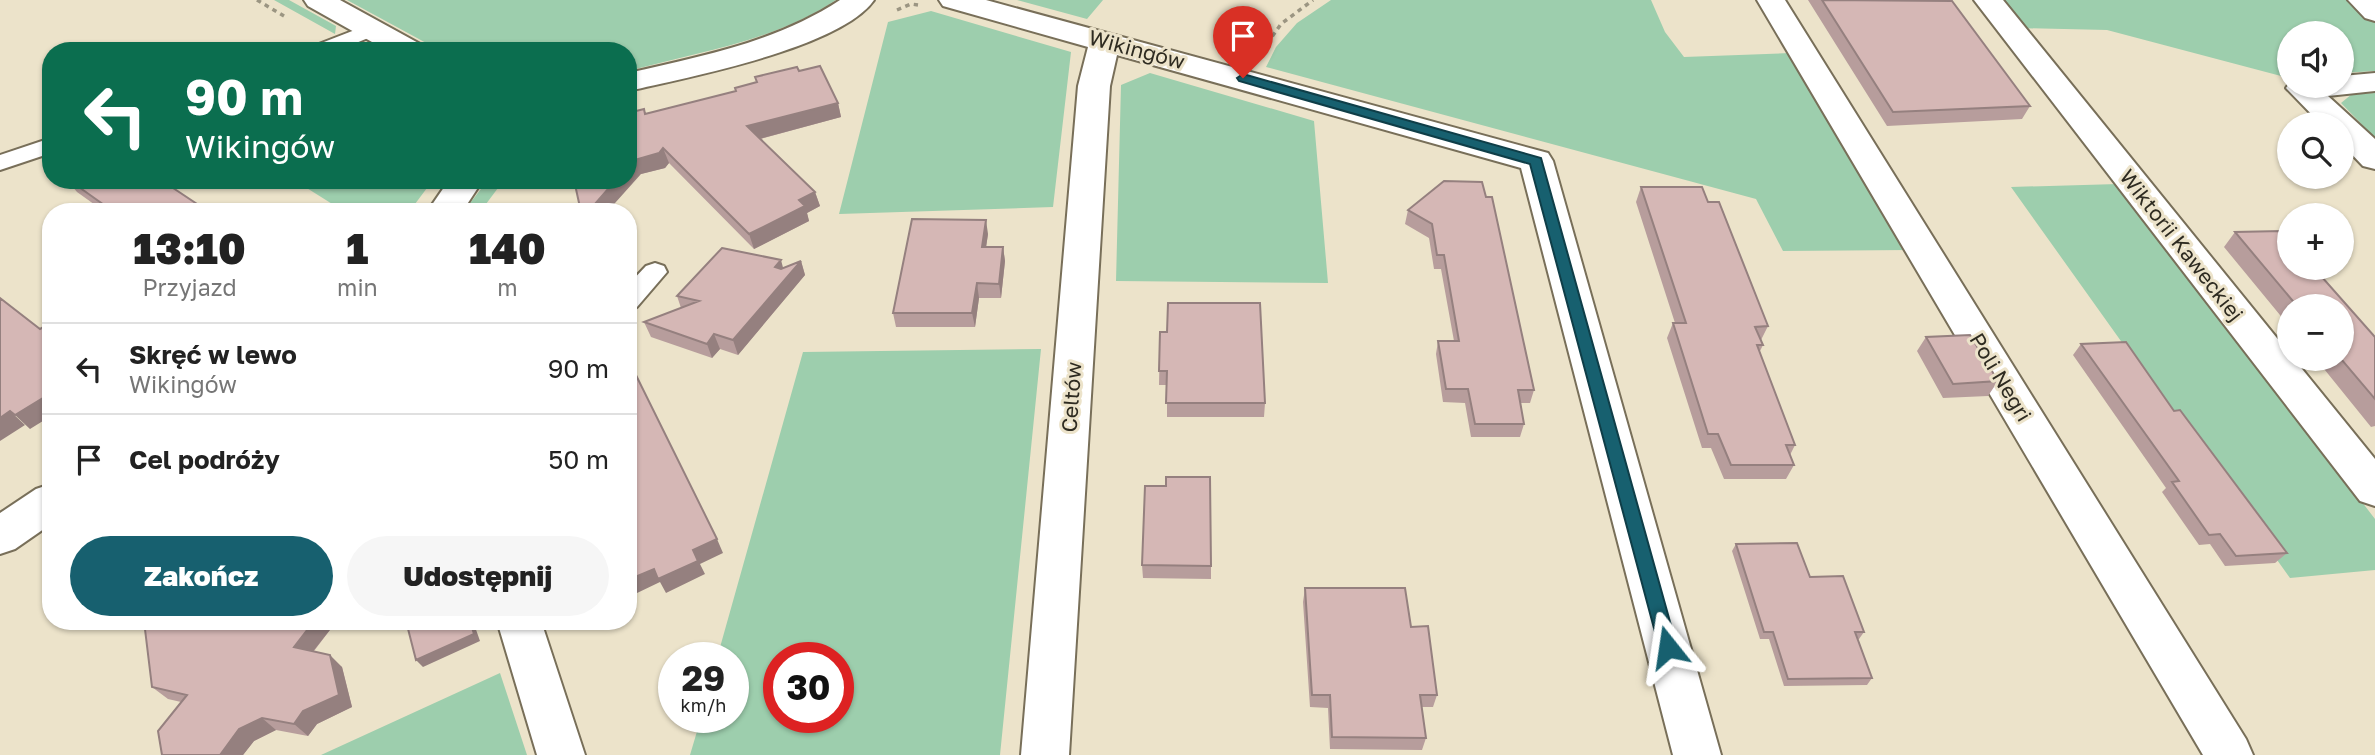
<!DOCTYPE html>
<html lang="pl">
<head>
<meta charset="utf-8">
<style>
  body { margin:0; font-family:"Golos Text",sans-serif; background:#f6f6f6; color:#222; height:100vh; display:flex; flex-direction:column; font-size:26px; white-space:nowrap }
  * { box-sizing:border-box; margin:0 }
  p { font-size:23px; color:#767676 }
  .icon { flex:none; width:38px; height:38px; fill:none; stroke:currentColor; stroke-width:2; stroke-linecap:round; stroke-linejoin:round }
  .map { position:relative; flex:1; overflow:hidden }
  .details { position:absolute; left:42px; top:203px; width:595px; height:427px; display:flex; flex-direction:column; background:#fff; border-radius:28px; box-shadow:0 2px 5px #0004 }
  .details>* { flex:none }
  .banner { position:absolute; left:42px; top:42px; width:595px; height:147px; border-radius:28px; box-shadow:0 2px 5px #0004; background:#0b6e4f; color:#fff; overflow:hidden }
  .tools { position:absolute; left:2277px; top:21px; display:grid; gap:14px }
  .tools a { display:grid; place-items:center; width:77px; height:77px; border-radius:50%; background:#fff; box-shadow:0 2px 5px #0004; font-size:35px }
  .speed { position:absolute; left:658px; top:642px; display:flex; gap:14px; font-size:35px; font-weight:700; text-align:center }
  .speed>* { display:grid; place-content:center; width:91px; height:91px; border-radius:50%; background:#fff; box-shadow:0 2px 5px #0004; line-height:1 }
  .speed small { font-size:18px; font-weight:400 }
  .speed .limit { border:10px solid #d22; background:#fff; color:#111 }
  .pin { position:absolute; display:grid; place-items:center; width:60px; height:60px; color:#fff; margin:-72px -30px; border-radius:50% 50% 50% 0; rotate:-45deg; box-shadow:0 0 7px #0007 }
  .pin .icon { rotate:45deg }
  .me { position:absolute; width:77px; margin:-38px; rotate:345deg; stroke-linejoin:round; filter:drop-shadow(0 0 5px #0008) }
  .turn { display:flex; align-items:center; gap:24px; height:147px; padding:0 28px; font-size:32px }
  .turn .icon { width:91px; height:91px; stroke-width:2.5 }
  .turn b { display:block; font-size:49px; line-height:60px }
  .eta { display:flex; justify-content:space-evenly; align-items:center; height:119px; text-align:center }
  .eta b { font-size:42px; font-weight:800; line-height:49px }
  .action { display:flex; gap:14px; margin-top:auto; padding:14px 28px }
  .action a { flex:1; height:80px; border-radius:42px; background:#17606f; color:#fff; font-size:28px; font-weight:800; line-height:80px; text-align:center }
  .action a+a { background:#f6f6f6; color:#222 }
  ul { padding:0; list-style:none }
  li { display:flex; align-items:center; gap:21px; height:91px; padding:0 28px; border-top:2px solid #e0e0e0 }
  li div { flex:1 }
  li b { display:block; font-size:26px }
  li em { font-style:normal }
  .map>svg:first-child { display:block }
  .green { fill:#9dcead; fill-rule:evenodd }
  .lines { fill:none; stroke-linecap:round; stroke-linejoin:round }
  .service-casing { stroke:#786f59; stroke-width:4 }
  .minor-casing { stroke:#786f59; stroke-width:4 }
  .path { stroke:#9b9582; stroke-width:3.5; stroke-dasharray:4.5 4.5; stroke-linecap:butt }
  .service { fill:#fff; fill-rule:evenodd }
  .minor { fill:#fff; fill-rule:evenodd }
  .wall { fill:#b79d9c }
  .shaded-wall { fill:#95807f }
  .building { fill:#d5b7b5; stroke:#95807f; stroke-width:2 }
  .route { fill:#17606f; stroke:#0f3e48; stroke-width:2 }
  .labels { text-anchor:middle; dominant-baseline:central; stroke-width:6; stroke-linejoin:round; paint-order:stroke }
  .street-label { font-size:21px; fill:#2e2b21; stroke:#ece3ca }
</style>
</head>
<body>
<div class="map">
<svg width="2375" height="755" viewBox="0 0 2375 755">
  <rect width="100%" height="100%" fill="#ece3ca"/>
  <path class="green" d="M274 0H289L336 26 335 34Z
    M347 0H836C775 41 698 52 628 71V51H441Z
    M1017 0H1103L1087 19Z
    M1331 0H1651L1665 32 1684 57 1790 53 1909 250 1783 251 1756 199 1266 67 1276 47 1297 23Z
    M1995 0H2350L2375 23V71L2342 73V33H2289V75L2281 76 2107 30 2016 28Z
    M931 11 1071 52 1053 207 839 214 888 22Z
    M1150 73 1314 121 1328 283 1116 281 1121 85Z
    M2375 93V138L2341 103 2352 94Z
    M294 180H433L409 212H345Z
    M488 180H504L480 212H463Z
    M2118 184 2375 519V570L2290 578 2011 187Z
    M1041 349 1000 755H690L701 718H733V658H717L803 352ZM838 658V718H779V658Z
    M500 673 527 755H321Z"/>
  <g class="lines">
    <g class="service-casing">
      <path id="service" d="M373 23 380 25 383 29 380 33 337 51H308L311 47Z
        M51 138V153L0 170V155Z
        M655 263 664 266 667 272 637 307 628 310V285L646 266Z"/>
    </g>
    <g class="minor-casing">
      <path id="minor" d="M304 0H340L422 45 426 51H388L308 6Z
        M840 0H874C841 48 685 78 628 91V73C702 56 776 42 840 0Z
        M939 0H986L1548 153 1553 161 1721 755H1673L1521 168 1117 55 1110 86 1069 755H1021L1078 86 1088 47 943 6Z
        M1757 0H1785L2246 739 2253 755H2203Z
        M1974 0H2003L2289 353V359H2294L2375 459V506L2360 501Z
        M2348 0H2375V21L2365 18Z
        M2375 73V91L2328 96 2375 139V169L2363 166 2342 144V124H2321L2286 88 2289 84 2342 86V76Z
        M449 180H483L462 212H427Z
        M51 484V524L15 549 0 554V513L36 489Z
        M497 621H541L585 755H537Z"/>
    </g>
    <path class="path" d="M257 0 284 16
      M897 10 911 4 918 5
      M1262 51 1281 24 1313 0"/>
    <use href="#service" class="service"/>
    <use href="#minor" class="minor"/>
  </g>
  <path class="wall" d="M1808 0H1930L2030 106 2022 119 1887 126Z
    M799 71 838 103 841 117 760 139 815 192 820 206 807 213 809 221 754 249 669 163 665 168 641 174 645 114 736 91 756 82 755 77Z
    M67 180H189L174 189 209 212H105L77 192Z
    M1444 181 1534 390 1530 403H1520L1524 424 1520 437H1471L1465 403 1443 402 1436 354 1438 341H1454L1441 269H1434L1429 238 1405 224 1408 210Z
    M1641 187 1708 202 1768 326 1761 340 1763 345 1759 353 1795 445 1790 455 1794 465 1786 479H1724L1711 448H1702L1667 338 1673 323H1675L1636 202Z
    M2282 231 2289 239V268H2314L2375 337V426L2371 427 2316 359H2342V306H2289V326L2224 247 2235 232Z
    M988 234 986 247H1003L1005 261 1001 298H979L975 327H896L893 313Z
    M801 261 805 275 738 355 720 349 712 358 651 337 644 322 681 308 677 296 783 268Z
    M1160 332 1265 403 1264 417H1167V385H1159Z
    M1926 337 1998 381 1988 396 1943 398 1917 351Z
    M2081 344 2174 411 2287 553 2275 563 2225 566 2210 544 2199 545 2162 492 2166 488 2073 355Z
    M1736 544 1810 577 1864 632 1859 639H1858L1872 678 1867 685 1784 686 1769 639H1760L1732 551Z
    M1142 565 1211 566V579L1143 578Z
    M1305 588 1411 627 1437 695 1433 707H1422L1426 738 1422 750 1330 749 1328 708 1310 707 1303 602Z
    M333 626 314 651 342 667 352 707 317 724 308 736 276 730 254 741 243 755H162L181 702 168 699 152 687Z"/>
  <path class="shaded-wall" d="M838 103 841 117 752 141 747 126Z
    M663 148 669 163 665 168 641 174 607 212H588L616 180H628V167L635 160Z
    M159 180H189L168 192Z
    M815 192 820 206 807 213 809 221 754 249 749 234 799 200Z
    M986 220 988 234 984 261 982 247Z
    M1003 247 1005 261 1001 298 999 284Z
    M781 260 785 275 775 267Z
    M801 261 805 275 738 355 733 340Z
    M977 283 979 298 975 327 972 313Z
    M714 334 720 349 712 358 707 344Z
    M51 393V416L30 429 15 415Z
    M10 411 25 425 0 441V418Z
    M717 539 723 553 700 564 705 574 666 593 660 582 635 594 628 582V580Z
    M314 621H332L333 626 307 659 294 647Z
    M470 621H473L480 641 423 667 416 660Z
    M330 655 342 667 352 707 317 724 308 736 294 724Z
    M262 718 276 730 254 741 243 755H220L239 729Z"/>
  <path class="building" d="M1822 0 1952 1 2030 106 1893 112Z
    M820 66 838 103 747 126 815 192 799 200 805 206 749 234 663 148 659 153 635 160 628 167V113L644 109 645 114 736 91 735 88 757 82 755 77 797 67 799 71Z
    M69 180H161L209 212H114Z
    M574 180H616L588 212H581Z
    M1444 181 1482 182 1486 197H1492L1534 390H1518L1524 424H1475L1468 389H1446L1438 341H1459L1444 255H1437L1432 224 1408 210Z
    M1641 187H1702L1708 202H1719L1768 326 1755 327 1763 345H1757L1795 445H1786L1794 465H1731L1718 434H1708L1673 323H1686Z
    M912 219 986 220 982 247H1003L999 284 977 283 972 313H893Z
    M2282 231 2289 239V268H2314L2375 337V399L2341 359 2342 306H2297L2235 232Z
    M722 248 781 260 775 267 781 269 801 261 733 340 714 334 707 344 644 322 699 301 677 296Z
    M0 298 40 329 51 323V393L15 415 10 411 0 418Z
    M1168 303H1260L1265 403H1166L1167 371H1159L1160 332H1167Z
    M1970 335 1998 381 1953 384 1926 337Z
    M2126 342 2174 411 2180 410 2287 553 2236 556 2220 534 2209 535 2172 482 2179 481 2081 344Z
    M628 359 717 539 693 550 698 561 658 579 654 569 628 580Z
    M1166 477H1210L1211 566 1142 565 1145 486H1166Z
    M1797 543 1810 577 1843 576 1864 632H1855L1872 678 1788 679 1773 632H1764L1736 544Z
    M1305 588H1405L1411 627 1428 626 1437 695H1420L1426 738 1332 737 1330 695H1312Z
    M144 621H314L294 647 330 655 339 695 303 711 294 724 262 718 239 729 220 755H162L158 731 187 695 152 687Z
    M406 621H470L474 634 416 660Z"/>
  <path class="route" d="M1243 74 1541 158 1677 647 1675 653 1668 655 1661 653 1659 647 1530 164 1239 81 1237 78Z"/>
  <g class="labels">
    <g class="street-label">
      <text transform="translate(1137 49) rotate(15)">Wikingów</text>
      <text transform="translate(2182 245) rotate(52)">Wiktorii Kaweckiej</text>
      <text transform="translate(2001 377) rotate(59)">Poli Negri</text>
      <text transform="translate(1071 397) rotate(-86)">Celtów</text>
    </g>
  </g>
</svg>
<div class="tools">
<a><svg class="icon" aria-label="sound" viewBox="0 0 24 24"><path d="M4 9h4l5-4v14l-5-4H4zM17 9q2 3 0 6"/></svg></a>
<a><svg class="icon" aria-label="search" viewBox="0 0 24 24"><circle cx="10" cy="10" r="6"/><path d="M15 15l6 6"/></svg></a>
<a>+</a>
<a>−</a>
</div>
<div class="speed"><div>29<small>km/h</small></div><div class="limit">30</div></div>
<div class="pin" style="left:1243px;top:78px;background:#d93025"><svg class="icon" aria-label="arrive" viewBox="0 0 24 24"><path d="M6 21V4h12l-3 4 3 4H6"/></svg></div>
<svg class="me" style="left:1668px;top:647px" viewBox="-20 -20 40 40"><path d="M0-17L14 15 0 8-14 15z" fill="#17606f" stroke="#fff" stroke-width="4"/></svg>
<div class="banner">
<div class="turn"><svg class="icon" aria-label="left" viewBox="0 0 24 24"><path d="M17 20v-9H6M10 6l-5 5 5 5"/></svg><div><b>90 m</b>Wikingów</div></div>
</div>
<section class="details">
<div class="eta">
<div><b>13:10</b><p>Przyjazd</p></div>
<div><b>1</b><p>min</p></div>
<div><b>140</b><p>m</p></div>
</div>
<ul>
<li><svg class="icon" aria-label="left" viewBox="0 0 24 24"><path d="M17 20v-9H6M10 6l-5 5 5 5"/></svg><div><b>Skręć w lewo</b><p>Wikingów</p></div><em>90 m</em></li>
<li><svg class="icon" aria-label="arrive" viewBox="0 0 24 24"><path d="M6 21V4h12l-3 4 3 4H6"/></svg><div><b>Cel podróży</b></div><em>50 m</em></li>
</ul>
<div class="action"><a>Zakończ</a><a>Udostępnij</a></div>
</section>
</div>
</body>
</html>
